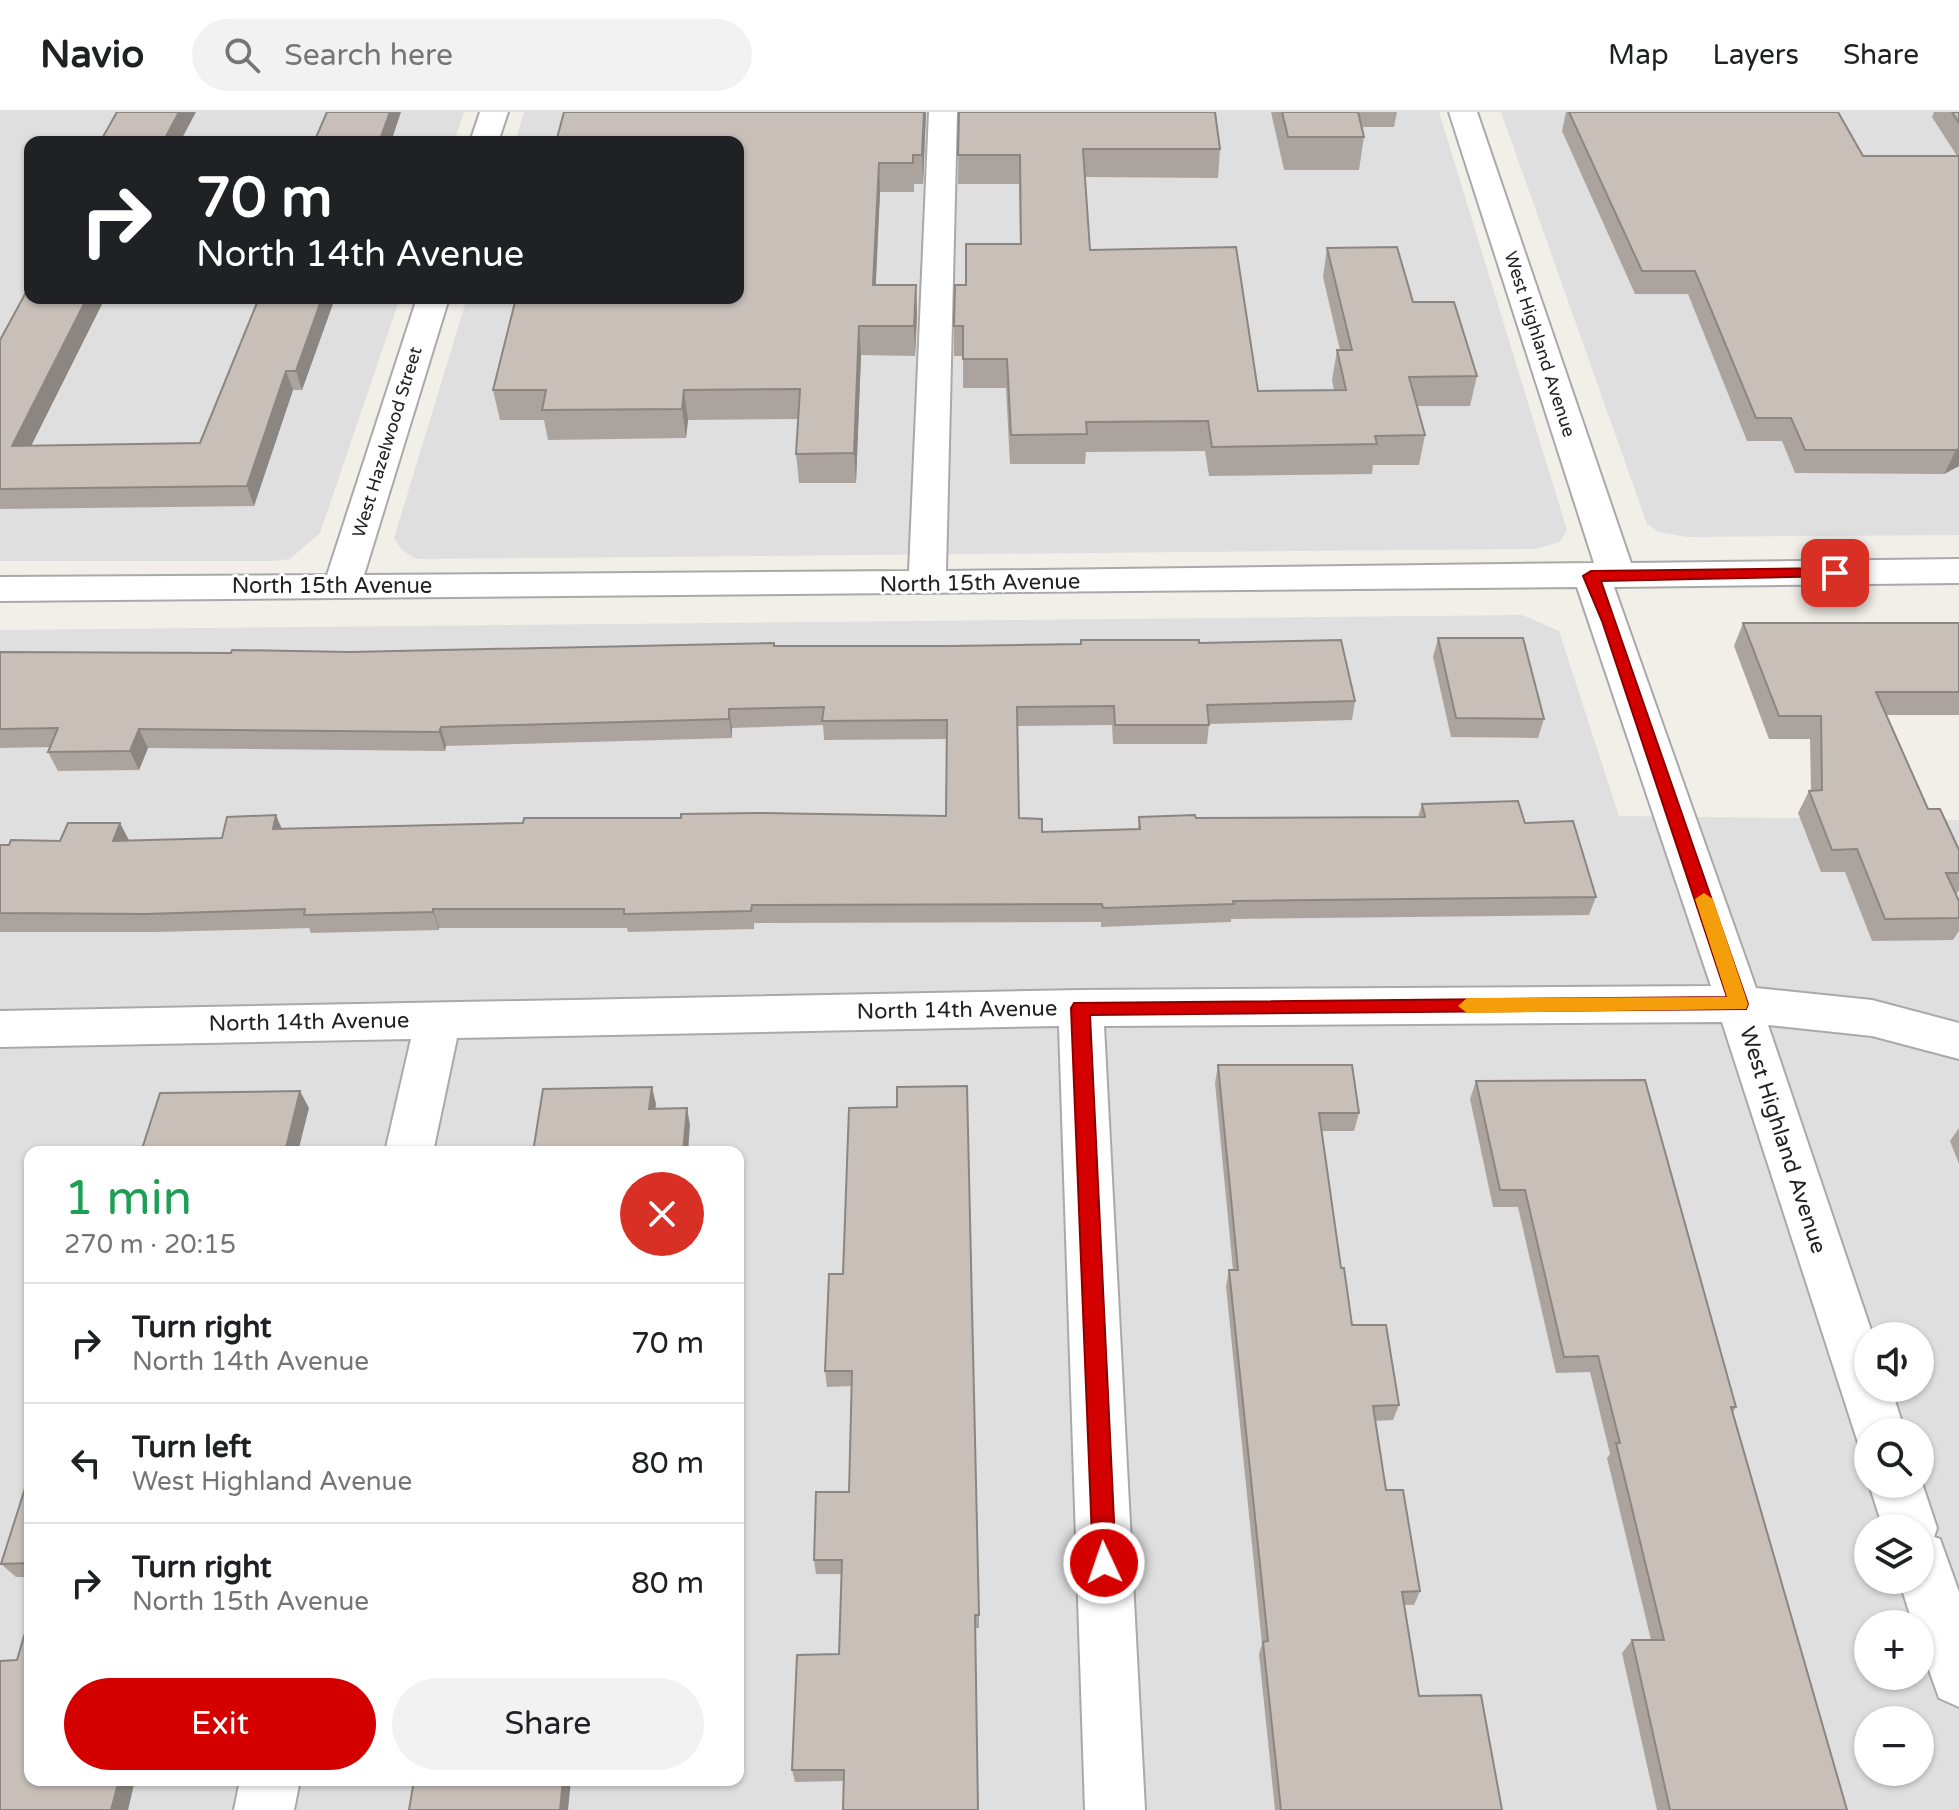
<!DOCTYPE html>
<html lang="en">
<head>
<meta charset="utf-8">
<style>
  body { margin:0; font-family:"Varela Round",sans-serif; background:#f2f2f2; color:#202124; height:100vh; display:flex; flex-direction:column; font-size:30px; white-space:nowrap }
  * { box-sizing:border-box; margin:0 }
  p { font-size:26px; color:#757577 }
  .icon { flex:none; width:44px; height:44px; fill:none; stroke:currentColor; stroke-width:2; stroke-linecap:round; stroke-linejoin:round }
  .map { position:relative; flex:1; overflow:hidden }
  .sheet { position:absolute; left:24px; top:1034px; width:720px; height:640px; display:flex; flex-direction:column; background:#fff; border-radius:16px; box-shadow:0 2px 6px #0004 }
  .sheet>* { flex:none }
  .banner { position:absolute; left:24px; top:24px; width:720px; height:168px; border-radius:16px; box-shadow:0 2px 6px #0004; background:#202124; color:#fff; overflow:hidden }
  .fabs { position:absolute; left:1854px; top:1210px; display:grid; gap:16px }
  .fabs a { display:grid; place-items:center; width:80px; height:80px; border-radius:50%; background:#fff; box-shadow:0 2px 6px #0004; font-size:40px }
  .pin { position:absolute; display:grid; place-items:center; width:68px; height:68px; color:#fff; margin:-34px; border-radius:16px; box-shadow:0 4px 12px #0006 }
  .me { position:absolute; width:88px; margin:-44px; rotate:357deg; stroke-linejoin:round; filter:drop-shadow(0 0 6px #0008) }
  .turn { display:flex; align-items:center; gap:28px; height:168px; padding:0 40px; font-size:36px }
  .turn .icon { width:104px; height:104px; stroke-width:2.5 }
  .turn b { display:block; font-size:56px; line-height:68px }
  .round { display:grid; place-items:center; flex:none; width:84px; height:84px; border-radius:42px; background:#f2f2f2 }
  .overview { display:flex; align-items:center; justify-content:space-between; height:136px; padding:0 40px }
  h1 { font-size:48px; font-weight:600; line-height:60px; color:#1e9e55 }
  .primary-button { display:flex; gap:16px; margin-top:auto; padding:16px 40px }
  .primary-button a { flex:1; height:92px; border-radius:48px; background:#d40000; color:#fff; font-size:32px; font-weight:600; line-height:92px; text-align:center }
  .primary-button a+a { background:#f2f2f2; color:#202124 }
  ul { padding:0; list-style:none }
  li { display:flex; align-items:center; gap:24px; height:120px; padding:0 40px; border-top:2px solid #e0e0e0 }
  li div { flex:1 }
  li b { display:block; font-size:30px }
  li em { font-style:normal }
  header { display:flex; align-items:center; gap:48px; box-sizing:border-box; height:112px; padding:0 40px; background:#fff; border-bottom:2px solid #e0e0e0 }
  header strong { font-size:38px }
  nav { display:flex; gap:44px; margin-inline-start:auto; font-size:28px }
  .search { width:560px; height:72px; background:#f2f2f2; display:flex; align-items:center; gap:20px; box-sizing:border-box; padding:0 28px; border-radius:44px; color:#757577; font-size:30px }
  .map>svg:first-child { display:block }
  .residential { fill:#e0dfdf; fill-rule:evenodd }
  .lines { fill:none; stroke-linecap:round; stroke-linejoin:round }
  .minor-casing { stroke:#a9a9a9; stroke-width:4 }
  .minor { fill:#fff; fill-rule:evenodd }
  .wall { fill:#aba49e }
  .shaded-wall { fill:#8b8681 }
  .building { fill:#c7bfb8; stroke:#8b8681; stroke-width:2 }
  .route { fill:#d40000; stroke:#8a0000; stroke-width:2 }
  .slow { fill:#f59e0b }
  .labels { text-anchor:middle; dominant-baseline:central; stroke-width:6; stroke-linejoin:round; paint-order:stroke }
  .far-street-label { font-size:18px; fill:#222; stroke:#fff }
  .street-label { font-size:22px; fill:#222; stroke:#fff }
</style>
</head>
<body>
<header>
<strong>Navio</strong>
<div class="search"><svg class="icon" aria-label="search" viewBox="0 0 24 24"><circle cx="10" cy="10" r="6"/><path d="M15 15l6 6"/></svg>Search here</div>
<nav><a>Map</a><a>Layers</a><a>Share</a></nav>
</header>
<div class="map">
<svg width="1959" height="1698" viewBox="0 0 1959 1698">
  <rect width="100%" height="100%" fill="#f2efe9"/>
  <path class="residential" d="M0 0H464L454 30H30V186H400L320 421 290 447 273 449H0Z
    M524 0H1439L1567 418 1560 430 1535 437 416 447 402 438 394 426 467 186H738V30H515Z
    M1501 0H1959V423L1687 425 1659 420 1647 412Z
    M1522 503 1559 519 1619 704 1959 708V1698H0V518ZM30 1040H738V1668H30ZM1868 1224H1920V1276H1868ZM1868 1320H1920V1372H1868ZM1868 1416H1920V1468H1868ZM1868 1512H1920V1564H1868ZM1868 1608H1920V1660H1868Z"/>
  <g class="lines">
    <g class="minor-casing">
      <path id="minor" d="M480 0H508L498 30H470Z
        M929 0H957L946 459 1594 451 1449 0H1477L1631 451 1959 447V471L1614 475 1756 876 1872 888 1959 911V947L1872 924 1768 913 1873 1224H1868V1276H1891L1905 1320H1868V1340L1860 1337 1722 910 1104 914 1145 1698H1085L1059 914 457 926 433 1040H385L411 927 0 935V899L1081 878 1711 874 1577 475 0 489V465L327 463 417 186H449L364 463 909 459Z
        M1920 1365 1937 1416 1934 1425 1940 1427 1959 1480V1595L1939 1586 1920 1533V1512H1913L1899 1468H1920V1416H1883L1869 1372H1920Z
        M240 1668H300L294 1698H234Z"/>
    </g>
    <use href="#minor" class="minor"/>
  </g>
  <path class="wall" d="M564 0H926L923 72H914V80H880L876 173H916L917 202 915 244 861 243 856 371H799L796 342 798 307 688 308 686 326 548 328 544 308H500L493 278Z
    M959 0 1220 37 1218 66 1085 65 1090 138 1258 279 1334 278 1332 268 1337 238H1340L1323 165 1327 136 1413 190 1477 264 1470 294H1417L1425 323 1419 353H1373L1372 362 1209 364 1205 339 1086 340 1085 352H1010L1006 276H963V244H954V214L966 173 1020 132 1019 72H958Z
    M1271 0H1397L1394 15H1362L1364 25 1359 58H1284Z
    M1566 0H1838L1863 44H1957L1932 5 1934 0H1959V354L1944 362 1795 361 1782 329H1747L1688 182H1635L1562 19Z
    M30 186H105L31 334 200 331 335 186 302 278H293L254 394 0 397V228Z
    M1743 511H1959V603H1886L1928 697 1959 738V778L1956 783 1959 789V819L1953 828 1872 829 1845 760H1821L1798 701 1809 679H1811L1810 627H1769L1734 534Z
    M1438 526 1544 607 1538 626 1451 625 1433 545Z
    M1199 531 1355 589 1352 608 1209 612 1207 632H1113L1112 613 1017 614 1019 706 1042 720 1138 717 1139 705H1418L1422 692 1525 711 1596 785 1589 803 1231 807V810L1101 815V810L754 811V817L628 820 627 816H439V818L311 821 309 816 155 820H0V733L222 726 282 717 523 711 681 706 946 704 947 627 824 628 823 613 732 616V626L446 634 445 639 148 636 139 658 58 659 48 640 50 635 0 636V540L231 541 774 534H948Z
    M1218 953 1359 1001 1354 1019H1322L1341 1156 1352 1213 1399 1293 1393 1308 1375 1309 1386 1378 1420 1479 1414 1493H1405L1419 1584 1502 1698H1275L1259 1542 1262 1532 1226 1174 1229 1158H1233L1215 971Z
    M1476 969 1736 1295 1733 1300 1847 1698H1657L1622 1541 1632 1528H1651L1607 1346 1610 1342 1590 1260 1556 1261 1518 1095H1493L1470 987Z
    M1959 1016V1052L1950 1029Z
    M829 1162 979 1503V1516H976L844 1669 795 1670 792 1658 839 1542 841 1462H816L814 1448 849 1380 852 1274 827 1275 825 1259Z
    M30 1367V1465H16L1 1452Z"/>
  <path class="shaded-wall" d="M179 0H196L180 30H163Z
    M390 0H401L391 30H379Z
    M924 0H926L923 72 922 43Z
    M879 51 880 80 874 202 873 173Z
    M916 173 917 202 915 244 914 214Z
    M87 186H105L21 354 12 334Z
    M322 186H335L302 278 296 259Z
    M859 214 861 243 856 371 854 341Z
    M286 259 293 278 254 394 247 374Z
    M684 278 688 308 686 326 682 297Z
    M1959 337V354L1944 362 1956 338Z
    M729 597 732 616V626L729 607Z
    M441 615 446 634 445 639 439 620Z
    M139 617 148 636 139 658 130 639Z
    M276 703 284 722 273 717Z
    M120 711 130 730 113 729Z
    M433 797 439 816V818L433 800Z
    M652 975 656 992 653 1014 649 997Z
    M300 979 309 996 298 1040H285Z
    M687 996 690 1013 688 1040H683Z
    M119 1668H135L128 1698H111Z
    M563 1668H571L568 1698H560Z"/>
  <path class="building" d="M117 0H179L163 30H100Z
    M327 0H390L379 30H314Z
    M564 0H924L922 43H913V51H879L873 173H916L914 214H859L854 341 796 342 800 277 684 278 682 297 542 298 546 278H493L516 186H738V30H556Z
    M959 0H1215L1220 37H1083L1090 138 1236 135 1258 279 1346 278 1337 238H1352L1327 136 1397 135 1413 190H1454L1477 264 1409 265 1425 323 1375 324 1377 332 1212 335 1208 309 1086 310 1087 322 1011 323 1007 247H963V214H954L955 173H966V132H1021L1020 43H958Z
    M1282 0H1358L1364 25H1288Z
    M1569 0H1838L1863 44H1959V337L1956 338H1805L1791 306H1756L1695 159H1642Z
    M1952 0H1959V11Z
    M30 173V186H87L12 334 200 331 259 186H322L296 259H286L247 374 0 377V228Z
    M1743 511H1959V580H1876L1928 697H1940L1959 738V761H1946L1959 789V806L1885 807 1857 737 1832 738 1809 679 1822 678 1821 604H1779Z
    M1438 526H1523L1544 607 1456 606Z
    M1081 528H1199V531L1341 528 1355 589 1207 593 1209 613H1115L1114 594 1017 595 1019 706 1042 707V720L1140 717 1139 705 1195 703 1196 706 1425 705 1422 692 1518 689 1525 711 1573 709 1596 785 1233 789 1234 792 1103 796 1102 792 752 793 751 799 624 802V797H433V800L304 803 305 797 146 802 0 801V733H9L11 728 60 729 68 711H120L113 729 222 726 227 705 276 703 273 717 523 711 524 706H681V702L757 701 946 704 947 608 822 609 824 595 729 597V607L441 615 439 620 139 617 130 639 48 640 58 616 0 617V540L231 541 232 538 350 540 774 531V534H948L1081 532Z
    M1218 953H1352L1359 1001H1319L1341 1156H1344L1352 1213H1386L1399 1293 1373 1294 1386 1378H1403L1420 1479 1402 1480 1419 1584 1481 1583 1502 1698H1281L1263 1530 1268 1529 1229 1158H1238Z
    M1645 968 1736 1295H1731L1847 1698H1670L1632 1528H1664L1616 1331H1620L1598 1244 1564 1245 1525 1078H1500L1476 969Z
    M967 974 979 1503H975L978 1698H843L844 1658H792L797 1543 839 1542 842 1448H814L816 1380H849L852 1259H825L829 1162H843L849 996 897 995V975Z
    M652 975 649 997 687 996 683 1040H533L543 977Z
    M300 979 285 1040H141L160 981Z
    M28 1367H30V1451L1 1452Z
    M30 1504V1668H119L111 1698H0V1549L17 1548Z
    M414 1668H563L560 1698H409Z"/>
  <path class="route" d="M1835 456 1841 458V464L1601 469 1748 892 1746 897 1090 903 1116 1451 1112 1459 1104 1462 1096 1459 1093 1451 1071 896 1074 891 1727 885 1602 509 1583 464 1591 459Z"/>
  <path class="slow" d="M1704 781 1713 787 1748 892 1746 897 1467 901 1458 894 1467 886 1727 885 1695 787Z"/>
  <g class="labels">
    <g class="far-street-label">
      <text transform="translate(1540 232) rotate(72)">West Highland Avenue</text>
      <text transform="translate(387 330) rotate(-73)">West Hazelwood Street</text>
    </g>
    <g class="street-label">
      <text transform="translate(980 471) rotate(-1)">North 15th Avenue</text>
      <text x="332" y="474">North 15th Avenue</text>
      <text transform="translate(957 898) rotate(-1)">North 14th Avenue</text>
      <text transform="translate(309 910) rotate(-1)">North 14th Avenue</text>
      <text transform="translate(1783 1028) rotate(72)">West Highland Avenue</text>
    </g>
  </g>
</svg>
<div class="fabs">
<a><svg class="icon" aria-label="sound" viewBox="0 0 24 24"><path d="M4 9h4l5-4v14l-5-4H4zM17 9q2 3 0 6"/></svg></a>
<a><svg class="icon" aria-label="search" viewBox="0 0 24 24"><circle cx="10" cy="10" r="6"/><path d="M15 15l6 6"/></svg></a>
<a><svg class="icon" aria-label="layers" viewBox="0 0 24 24"><path d="M12 4l9 5-9 5-9-5zM3 14l9 5 9-5"/></svg></a>
<a>+</a>
<a>−</a>
</div>
<div class="pin" style="left:1835px;top:461px;background:#d93025"><svg class="icon" aria-label="arrive" viewBox="0 0 24 24"><path d="M6 21V4h12l-3 4 3 4H6"/></svg></div>
<svg class="me" style="left:1104px;top:1451px" viewBox="-20 -20 40 40"><circle r="17" fill="#d40000" stroke="#fff" stroke-width="3"/><path d="M0-11L8 9 0 5-8 9z" fill="#fff"/></svg>
<div class="banner">
<div class="turn"><svg class="icon" aria-label="right" viewBox="0 0 24 24"><path d="M7 20v-9h11M14 6l5 5-5 5"/></svg><div><b>70 m</b>North 14th Avenue</div></div>
</div>
<section class="sheet">
<div class="overview"><div><h1>1 min</h1><p>270 m · 20:15</p></div><a class="round" style="background:#d93025;color:#fff"><svg class="icon" aria-label="close" viewBox="0 0 24 24"><path d="M6 6l12 12M18 6L6 18"/></svg></a></div>
<ul>
<li><svg class="icon" aria-label="right" viewBox="0 0 24 24"><path d="M7 20v-9h11M14 6l5 5-5 5"/></svg><div><b>Turn right</b><p>North 14th Avenue</p></div><em>70 m</em></li>
<li><svg class="icon" aria-label="left" viewBox="0 0 24 24"><path d="M17 20v-9H6M10 6l-5 5 5 5"/></svg><div><b>Turn left</b><p>West Highland Avenue</p></div><em>80 m</em></li>
<li><svg class="icon" aria-label="right" viewBox="0 0 24 24"><path d="M7 20v-9h11M14 6l5 5-5 5"/></svg><div><b>Turn right</b><p>North 15th Avenue</p></div><em>80 m</em></li>
</ul>
<div class="primary-button"><a>Exit</a><a>Share</a></div>
</section>
</div>
</body>
</html>
